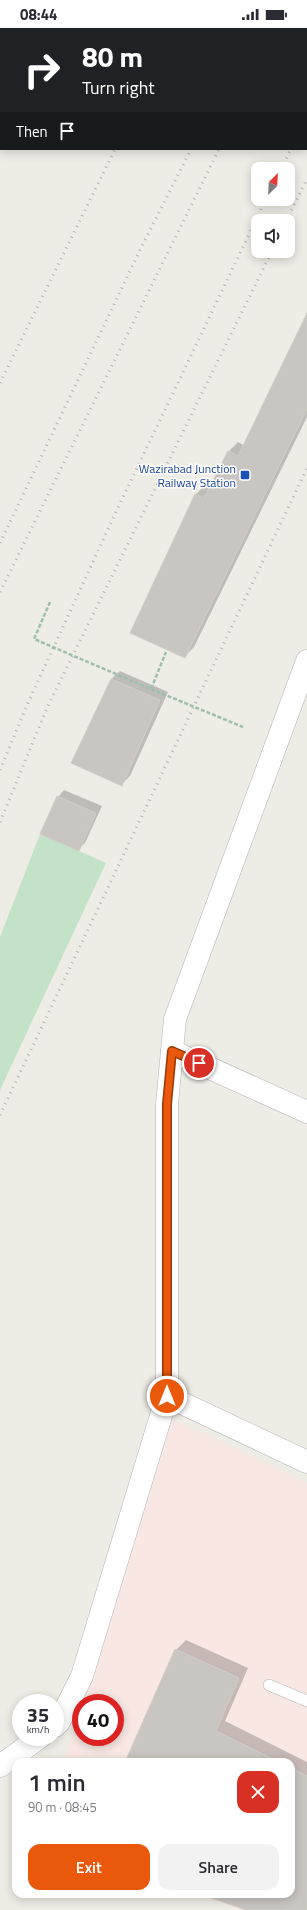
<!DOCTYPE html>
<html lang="en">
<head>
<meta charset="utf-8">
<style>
  body { margin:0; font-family:"Titillium Web",sans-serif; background:#f2f2f3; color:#2b2b33; height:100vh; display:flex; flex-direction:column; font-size:15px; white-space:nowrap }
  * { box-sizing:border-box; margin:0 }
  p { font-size:13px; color:#7c7c81 }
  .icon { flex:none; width:22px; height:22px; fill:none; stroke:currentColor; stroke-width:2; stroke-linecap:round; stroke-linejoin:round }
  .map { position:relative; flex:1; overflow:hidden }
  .side { position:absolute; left:12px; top:1730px; width:283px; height:140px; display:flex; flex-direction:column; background:#fff; border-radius:12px; box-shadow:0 2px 10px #0003 }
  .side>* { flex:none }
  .top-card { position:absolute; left:0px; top:0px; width:307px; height:122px; box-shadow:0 2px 10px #0003; background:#202124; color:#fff; overflow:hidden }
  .needle { width:26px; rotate:24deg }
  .fabs { position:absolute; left:251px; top:134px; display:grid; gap:8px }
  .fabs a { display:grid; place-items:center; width:44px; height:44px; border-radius:8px; background:#fff; box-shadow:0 2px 10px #0003; font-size:20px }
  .speed { position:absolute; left:12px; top:1666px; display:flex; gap:8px; font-size:20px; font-weight:700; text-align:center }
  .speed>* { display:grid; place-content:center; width:52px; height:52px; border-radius:50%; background:#fff; box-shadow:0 2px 10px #0003; line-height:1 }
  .speed small { font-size:10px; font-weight:400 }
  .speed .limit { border:6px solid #d22; background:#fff; color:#111 }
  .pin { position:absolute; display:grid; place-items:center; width:34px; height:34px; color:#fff; margin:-17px; border:2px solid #fff; border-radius:50%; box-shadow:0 1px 4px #0007 }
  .me { position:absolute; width:44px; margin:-22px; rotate:0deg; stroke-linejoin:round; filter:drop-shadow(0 0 3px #0008) }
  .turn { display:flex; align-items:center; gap:14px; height:84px; padding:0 16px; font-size:18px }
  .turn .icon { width:52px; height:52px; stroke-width:2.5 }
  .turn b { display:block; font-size:28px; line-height:34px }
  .then { display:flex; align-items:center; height:38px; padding:0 16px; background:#0003; gap:8px; font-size:15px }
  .round { display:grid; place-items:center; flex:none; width:42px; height:42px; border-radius:12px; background:#f2f2f3 }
  .headline { display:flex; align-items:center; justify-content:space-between; height:68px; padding:0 16px }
  h1 { font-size:24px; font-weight:600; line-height:30px }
  .action { display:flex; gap:8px; margin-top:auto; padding:8px 16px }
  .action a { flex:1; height:46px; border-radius:12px; background:#ea580c; color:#fff; font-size:16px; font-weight:600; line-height:46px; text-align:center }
  .action a+a { background:#f2f2f3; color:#2b2b33 }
  .status { display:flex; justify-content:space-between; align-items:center; height:28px; padding:0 20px; background:#fff; direction:ltr }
  .status svg { height:11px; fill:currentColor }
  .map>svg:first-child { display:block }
  .medical { fill:#f8e7e3 }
  .green { fill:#c4e2c7 }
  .shadow { fill:#0003 }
  .building { fill:#c9c6c2; stroke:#d1cec4 }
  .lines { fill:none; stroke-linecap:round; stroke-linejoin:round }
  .service-casing { stroke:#b2b4b8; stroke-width:12 }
  .minor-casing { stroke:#b2b4b8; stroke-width:23 }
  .tertiary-casing { stroke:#b2b4b8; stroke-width:23 }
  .trunk-casing { stroke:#d9ae19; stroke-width:23 }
  .service { stroke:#fff; stroke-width:11 }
  .minor { stroke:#fff; stroke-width:22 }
  .tertiary { stroke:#fff; stroke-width:22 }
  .trunk { stroke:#f4eaa5; stroke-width:22 }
  .rail { stroke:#b3b3b4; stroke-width:3; stroke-dasharray:1 5; stroke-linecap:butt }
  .path-bridge { stroke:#9dc0aa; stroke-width:2.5; stroke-dasharray:4 2; stroke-linecap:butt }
  .route-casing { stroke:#983908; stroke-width:10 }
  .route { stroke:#ea580c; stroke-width:7 }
  .transit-dot { fill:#1a4fb4; stroke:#fff; stroke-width:1.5 }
  .labels { text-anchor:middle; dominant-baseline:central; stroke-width:3; stroke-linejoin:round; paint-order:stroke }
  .transit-label { font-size:12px; fill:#164399; stroke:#fff; text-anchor:end }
</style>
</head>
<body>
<div class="status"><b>08:44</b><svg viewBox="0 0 49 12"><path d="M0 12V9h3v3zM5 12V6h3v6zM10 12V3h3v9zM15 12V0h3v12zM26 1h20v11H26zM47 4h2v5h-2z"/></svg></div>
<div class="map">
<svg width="307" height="1882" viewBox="0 0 307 1882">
  <rect width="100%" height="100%" fill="#edece5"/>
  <path class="medical" d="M172 1391 307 1455V1882H241L195 1866H291V1734H64L81 1680V1709H115V1675H83Z"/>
  <path class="green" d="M40 806 106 835 0 1062V909Z"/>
  <path class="shadow" d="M307 288V389L194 619 185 628 131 604 196 466 205 457 210 460 229 423 238 414 245 418Z
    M120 643 168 664 130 748 122 756 73 735 111 651Z
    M64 762 102 778 85 815 78 821 58 769Z
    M186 1612 248 1640 225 1693 307 1734V1882H249L203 1866H291V1734H126L176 1622Z"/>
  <path class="building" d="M307 285V381L185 630 130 605 195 466 204 470 228 423 238 428Z
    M111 651 160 672 122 758 71 735Z
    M57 768 96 785 79 823 40 806Z
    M175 1621 239 1650 216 1703 279 1734H125Z
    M291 1740 307 1748V1882H246L200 1866H291Z"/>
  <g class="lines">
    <g class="service-casing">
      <path id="service" d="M269 1657 307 1673"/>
    </g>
    <g class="minor-casing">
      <path id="minor" d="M172 1023 307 1084
        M167 1368 307 1434"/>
    </g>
    <g class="tertiary-casing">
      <path id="tertiary" d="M55 1698 59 1694 82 1648 167 1368V1076L175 991 307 633
        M0 1738 40 1709"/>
    </g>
    <g class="trunk-casing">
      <path id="trunk" d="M46 1 47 0
        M0 105 1 102"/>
    </g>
    <use href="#service" class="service"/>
    <use href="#minor" class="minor"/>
    <use href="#tertiary" class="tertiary"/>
    <use href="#trunk" class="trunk"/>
    <path class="rail" d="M176 1V0
      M252 1V0
      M279 1V0
      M306 90 307 88
      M281 141 291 121
      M286 193 307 151
      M0 355 115 121
      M0 515 140 222 191 121
      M0 564 219 121
      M0 742 27 677 115 486 266 171
      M0 794 47 680 272 223
      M0 1087 307 440"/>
    <path class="path-bridge" d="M50 574 34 611 151 661 166 624
      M151 661 243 699"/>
  </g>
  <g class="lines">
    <g class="route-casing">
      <path id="route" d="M167 1368V1076L172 1023 199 1035"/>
    </g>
    <use href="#route" class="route"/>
  </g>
  <rect class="transit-dot" x="240" y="442" width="10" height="10" rx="2"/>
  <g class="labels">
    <g class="transit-label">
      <text x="236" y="440">Wazirabad Junction<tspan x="236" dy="14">Railway Station</tspan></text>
    </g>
  </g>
</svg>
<div class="fabs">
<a><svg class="needle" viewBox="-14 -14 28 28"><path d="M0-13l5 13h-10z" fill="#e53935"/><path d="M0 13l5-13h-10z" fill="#7c7c81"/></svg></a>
<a><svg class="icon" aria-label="sound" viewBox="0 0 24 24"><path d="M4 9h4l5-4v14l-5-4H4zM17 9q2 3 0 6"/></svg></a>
</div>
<div class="speed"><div>35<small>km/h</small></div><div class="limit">40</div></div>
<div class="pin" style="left:199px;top:1035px;background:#d93025"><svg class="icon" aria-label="arrive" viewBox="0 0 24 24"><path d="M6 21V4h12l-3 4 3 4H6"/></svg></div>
<svg class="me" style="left:167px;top:1368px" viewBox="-20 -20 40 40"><circle r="17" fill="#ea580c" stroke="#fff" stroke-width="3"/><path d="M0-11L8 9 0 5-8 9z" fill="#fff"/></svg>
<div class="top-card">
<div class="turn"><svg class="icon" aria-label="right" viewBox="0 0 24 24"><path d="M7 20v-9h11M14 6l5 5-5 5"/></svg><div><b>80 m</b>Turn right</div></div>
<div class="then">Then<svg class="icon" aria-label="arrive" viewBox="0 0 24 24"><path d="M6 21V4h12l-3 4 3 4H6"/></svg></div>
</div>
<section class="side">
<div class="headline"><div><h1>1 min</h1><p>90 m · 08:45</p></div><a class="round" style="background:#d93025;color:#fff"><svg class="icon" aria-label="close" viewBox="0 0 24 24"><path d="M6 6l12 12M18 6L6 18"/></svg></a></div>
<div class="action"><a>Exit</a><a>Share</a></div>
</section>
</div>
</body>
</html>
